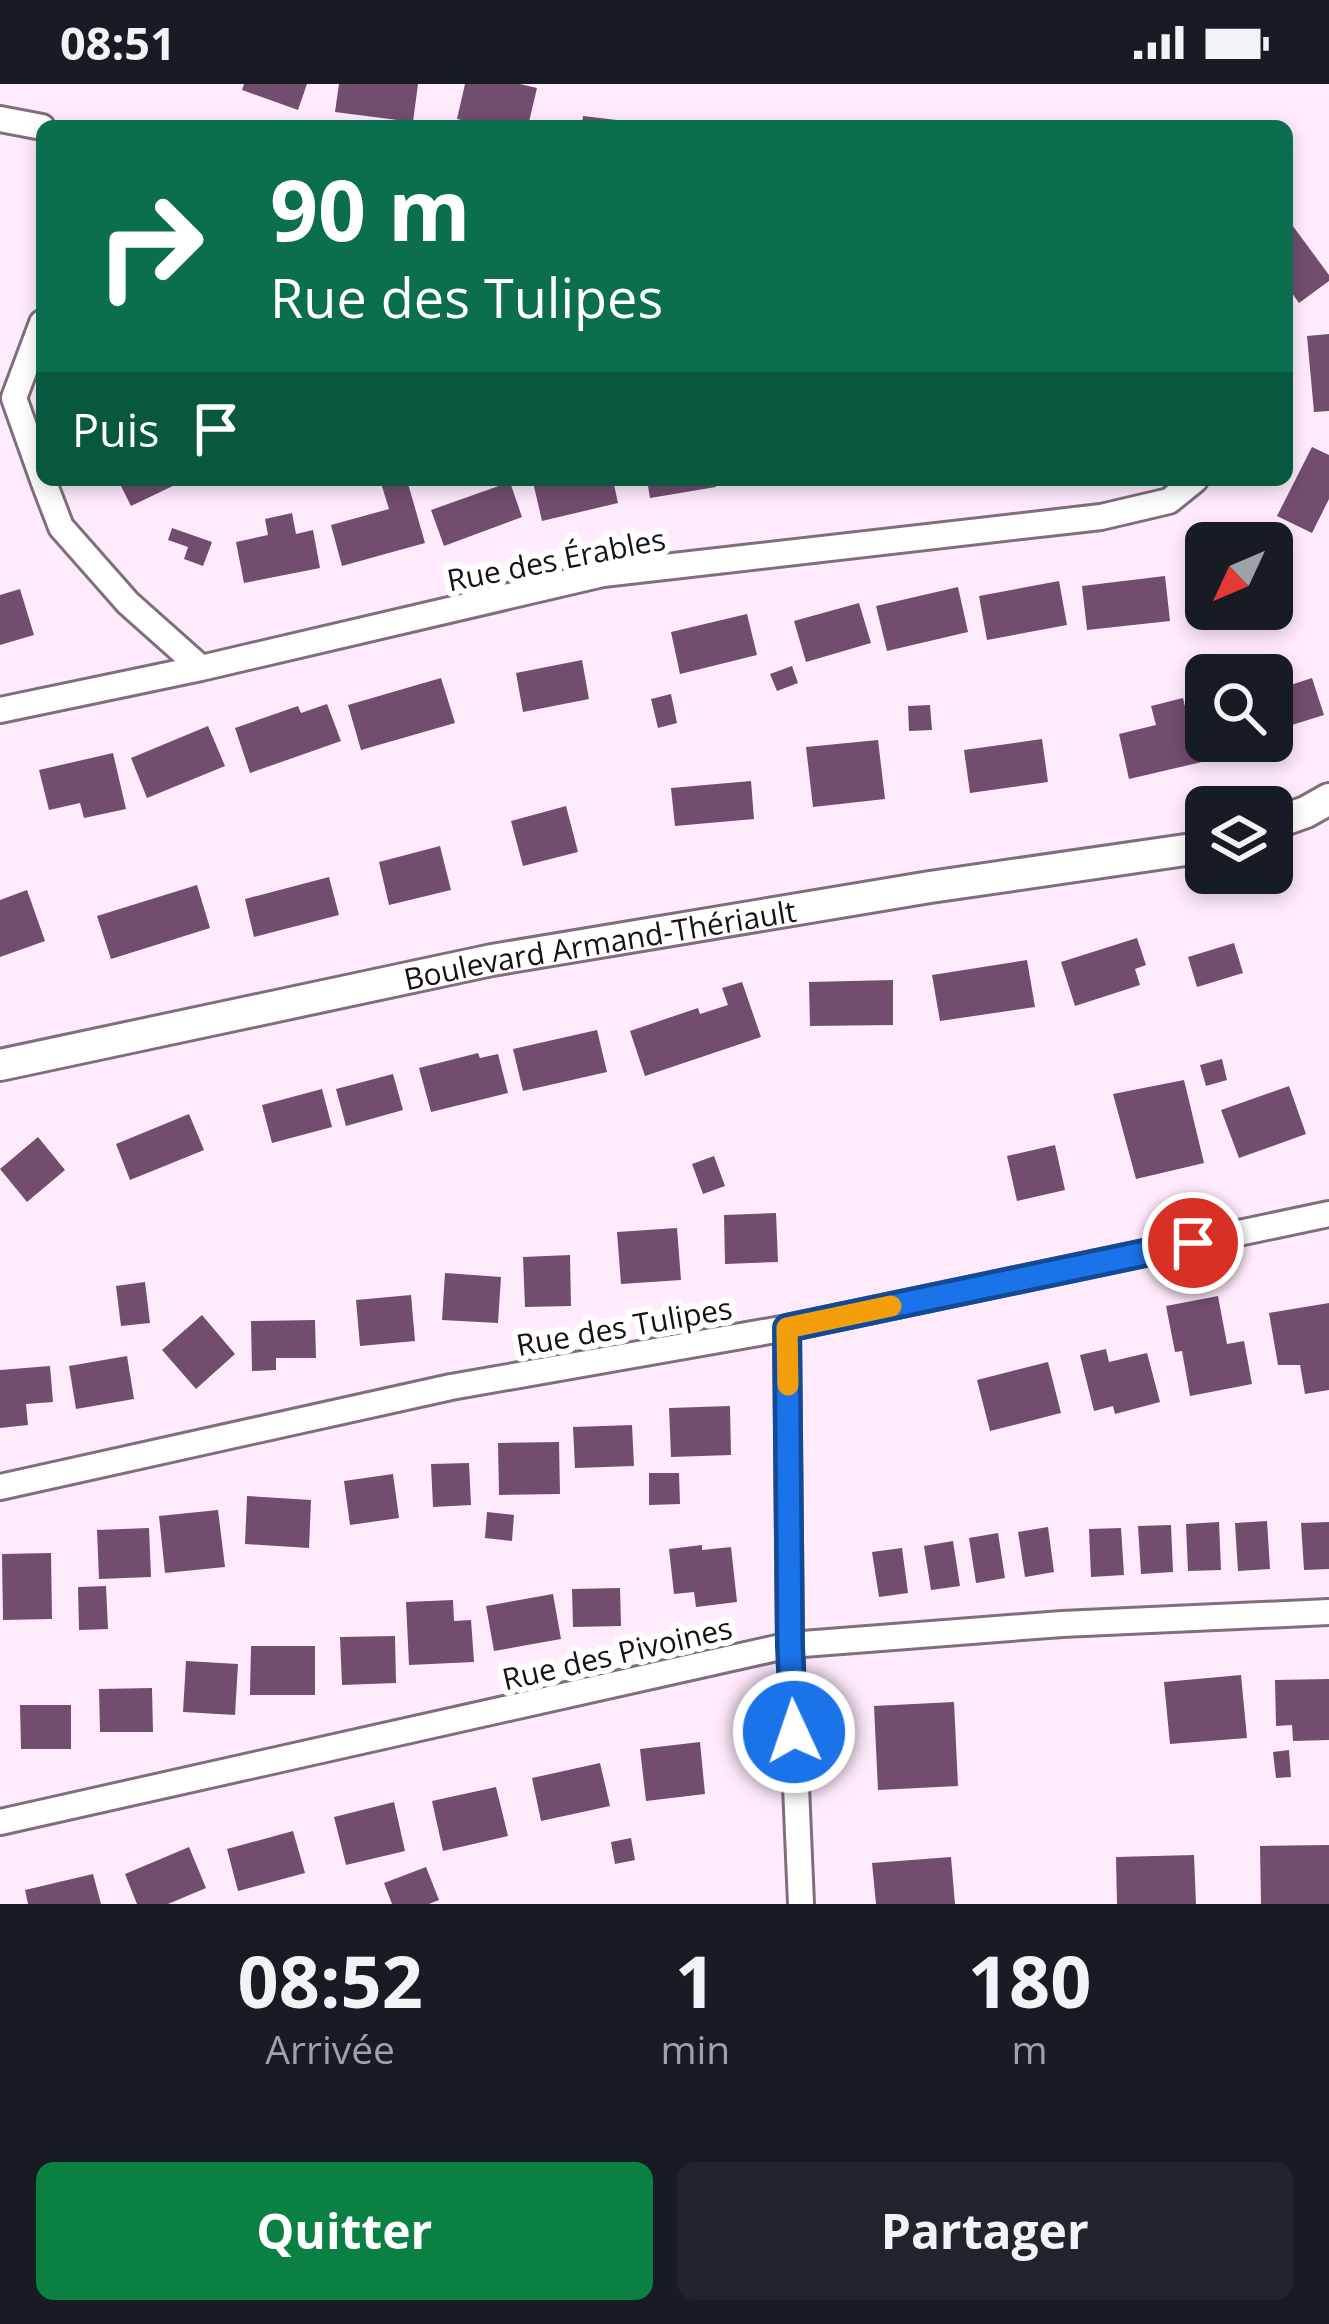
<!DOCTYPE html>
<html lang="fr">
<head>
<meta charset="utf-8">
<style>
  body { margin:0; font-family:"Open Sans",sans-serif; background:#20242c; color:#f1f3f6; height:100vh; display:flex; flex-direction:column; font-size:45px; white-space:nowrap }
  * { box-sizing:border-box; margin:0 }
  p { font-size:39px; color:#9ea1a6 }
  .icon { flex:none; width:66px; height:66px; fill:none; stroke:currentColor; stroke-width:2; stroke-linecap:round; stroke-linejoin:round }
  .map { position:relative; height:1820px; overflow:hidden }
  .panel { display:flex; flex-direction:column; background:#171b24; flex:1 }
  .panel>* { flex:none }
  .top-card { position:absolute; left:36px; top:36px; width:1257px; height:366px; border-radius:18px; box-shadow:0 6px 18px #0003; background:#0b6e4f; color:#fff; overflow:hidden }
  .needle { width:78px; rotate:226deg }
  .fabs { position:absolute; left:1185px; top:438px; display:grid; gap:24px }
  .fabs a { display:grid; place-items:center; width:108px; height:108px; border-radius:18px; background:#171b24; box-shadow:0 6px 18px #0003; font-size:60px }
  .pin { position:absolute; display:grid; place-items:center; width:102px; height:102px; color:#fff; margin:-51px; border:6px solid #fff; border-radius:50%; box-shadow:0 3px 12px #0007 }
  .me { position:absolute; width:132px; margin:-66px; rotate:357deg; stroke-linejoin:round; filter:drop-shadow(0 0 9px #0008) }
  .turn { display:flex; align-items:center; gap:42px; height:252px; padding:0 36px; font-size:54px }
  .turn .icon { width:156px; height:156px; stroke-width:2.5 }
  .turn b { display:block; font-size:84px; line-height:102px }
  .then { display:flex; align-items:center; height:114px; padding:0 36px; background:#0003; gap:24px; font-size:45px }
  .eta { display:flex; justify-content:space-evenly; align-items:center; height:204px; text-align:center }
  .eta b { font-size:72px; font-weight:700; line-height:84px }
  .primary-button { display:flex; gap:24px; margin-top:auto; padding:24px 36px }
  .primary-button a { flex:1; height:138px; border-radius:18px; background:#0b8043; color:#fff; font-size:48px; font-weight:700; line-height:138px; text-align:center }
  .primary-button a+a { background:#20242c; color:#f1f3f6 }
  .status { display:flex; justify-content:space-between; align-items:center; height:84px; padding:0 60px; background:#171b24; direction:ltr }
  .status svg { height:33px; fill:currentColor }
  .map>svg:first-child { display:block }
  .building { fill:#724d6e }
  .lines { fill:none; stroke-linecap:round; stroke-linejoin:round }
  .minor-casing { stroke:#806e7d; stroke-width:30 }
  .tertiary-casing { stroke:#806e7d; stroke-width:36 }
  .minor { stroke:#fff; stroke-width:24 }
  .tertiary { stroke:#fff; stroke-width:30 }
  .route-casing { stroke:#114b97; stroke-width:30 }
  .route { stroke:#1a73e8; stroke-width:21 }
  .slow { stroke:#f59e0b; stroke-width:21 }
  .labels { text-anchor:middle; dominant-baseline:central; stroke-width:12; stroke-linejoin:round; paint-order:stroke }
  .street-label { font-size:30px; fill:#181117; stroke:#fff }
</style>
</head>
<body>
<div class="status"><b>08:51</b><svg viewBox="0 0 49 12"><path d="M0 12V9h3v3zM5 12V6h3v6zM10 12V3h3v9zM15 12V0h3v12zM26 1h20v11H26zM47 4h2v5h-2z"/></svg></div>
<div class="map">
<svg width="1329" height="1820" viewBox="0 0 1329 1820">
  <rect width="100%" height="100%" fill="#ffebfc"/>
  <path class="building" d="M244 0H307L298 26 242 6Z
    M339 0H418L413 38 335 28Z
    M465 0H520L537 4 528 42H488L457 35Z
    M583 32 642 39V42H582Z
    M1287 134 1329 191V197L1299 219 1287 202Z
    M1329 250V327L1314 328 1307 252Z
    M1312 363 1329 371V415L1312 449 1277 432Z
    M118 396H175L177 400 131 422Z
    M380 396H407L425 459 342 482 331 441 389 425Z
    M543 396H613L618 419 542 437 533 398Z
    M647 396H715L716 403 650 414Z
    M510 398 522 433 444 462 431 426Z
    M292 429 296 450 313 446 320 484 244 499 236 458 268 451 265 435Z
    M172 444 212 458 203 482 184 475 188 463 168 456Z
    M1165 492 1170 537 1087 546 1082 502Z
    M1059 497 1067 541 987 556 979 512Z
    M958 503 968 548 887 567 876 522Z
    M20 505 34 551 0 561V511Z
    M859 519 871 559 806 578 794 537Z
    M747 530 757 571 680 590 671 548Z
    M582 576 589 615 523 628 516 589Z
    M792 582 798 599 777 607 770 590Z
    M441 594 455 639 361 666 348 621Z
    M1312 594 1324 631 1279 645 1283 661 1256 670 1252 657H1272V607Z
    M671 610 677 639 658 644 651 615Z
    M1183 614 1187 631 1206 626V657H1215L1219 674 1129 695 1119 650 1156 641 1151 622Z
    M327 620 341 657 250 689 235 644 298 622 301 629Z
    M930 621 932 646 909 647 908 622Z
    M208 642 225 682 147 714 131 674Z
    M1042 655 1048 698 970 709 964 666Z
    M878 656 885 715 813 723 806 663Z
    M113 669 126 725 84 734 80 719 49 726 39 686Z
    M751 697 754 735 675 742 671 704Z
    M566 722 578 768 523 782 511 737Z
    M440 762 451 806 389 821 379 778Z
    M329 793 339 831 254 853 245 815Z
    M197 801 210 844 111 875 97 832Z
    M27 806 45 857 0 873V816Z
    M1137 854 1146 881 1135 885 1140 901 1075 922 1061 878Z
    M1234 859 1243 889 1197 903 1188 873Z
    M1027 876 1035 923 940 937 932 891Z
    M893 896V941L810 942 809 898Z
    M742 898 761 953 645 992 630 947 698 924 700 930 728 921 722 904Z
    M597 946 607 988 523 1007 513 965Z
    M478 969 480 974 498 970 508 1009 431 1028 419 984Z
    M1222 975 1227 996 1206 1002 1200 981Z
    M393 990 403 1026 346 1042 336 1005Z
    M1184 996 1204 1079 1136 1095 1113 1010Z
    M1289 1002 1306 1050 1239 1074 1221 1026Z
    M322 1005 332 1043 272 1059 262 1021Z
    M189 1030 204 1066 130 1096 116 1060Z
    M38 1053 65 1086 27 1118 0 1085Z
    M1055 1061 1065 1106 1017 1117 1007 1072Z
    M714 1072 725 1102 703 1110 692 1080Z
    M776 1129 778 1178 725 1180 724 1131Z
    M677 1144 681 1196 621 1200 617 1148Z
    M570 1171 571 1222 525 1223 523 1173Z
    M445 1189 501 1193 498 1239 442 1236Z
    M145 1198 150 1239 121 1242 116 1202Z
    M411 1211 415 1257 360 1262 356 1216Z
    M1218 1212 1227 1260 1244 1257 1252 1300 1190 1312 1182 1267 1175 1268 1166 1222Z
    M1329 1219V1306L1305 1310 1300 1281H1278L1269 1229Z
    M202 1231 235 1270 196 1305 162 1266Z
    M315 1236 316 1274H276V1286L252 1287 251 1237Z
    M1106 1265 1109 1278 1147 1269 1160 1318 1115 1330 1113 1322 1094 1327 1080 1271Z
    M127 1272 134 1315 76 1325 69 1282Z
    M1048 1278 1061 1329 990 1347 977 1296Z
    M50 1282 53 1318 26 1320 28 1341 0 1344V1286Z
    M730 1322 731 1371 671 1373 669 1324Z
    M632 1341 634 1382 575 1384 573 1343Z
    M559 1358 560 1410 499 1411 498 1359Z
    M469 1379 471 1421 433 1423 431 1380Z
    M649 1389H679L680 1420 649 1421Z
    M393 1390 399 1434 350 1441 344 1397Z
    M247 1412 311 1416 309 1464 245 1460Z
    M218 1426 225 1483 165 1489 159 1432Z
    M487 1428 514 1431 512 1457 485 1454Z
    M1267 1437 1270 1485 1238 1487 1235 1439Z
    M1219 1438 1221 1486 1188 1487 1186 1440Z
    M1329 1438V1485L1304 1486 1301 1439Z
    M1171 1441 1173 1488 1141 1490 1138 1442Z
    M1048 1443 1054 1488 1025 1493 1018 1448Z
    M149 1444 151 1493 99 1495 97 1446Z
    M1121 1444 1124 1491 1091 1493 1089 1445Z
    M998 1449 1005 1494 976 1499 969 1454Z
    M953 1457 960 1502 931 1506 924 1462Z
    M702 1461V1466L731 1463 737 1518 696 1523 694 1508 674 1510 669 1465Z
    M902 1464 908 1509 879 1513 872 1468Z
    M51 1469 52 1535 3 1536 2 1470Z
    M106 1502 108 1545 79 1546 78 1503Z
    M620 1504 621 1542 573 1543 572 1505Z
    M553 1510 561 1555 494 1567 486 1522Z
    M453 1516 454 1537 471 1536 474 1578 409 1581 406 1518Z
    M395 1552 396 1599 342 1601 340 1553Z
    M251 1562H315V1611H250Z
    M186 1577 238 1580 235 1631 183 1628Z
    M1241 1591 1247 1654 1170 1660 1164 1598Z
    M1329 1595V1656L1293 1657 1292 1641 1276 1642 1275 1596Z
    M152 1604 153 1648H100L99 1605Z
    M954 1618 958 1702 878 1706 874 1622Z
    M20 1621H71V1665H21Z
    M700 1658 705 1710 646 1717 640 1665Z
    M1289 1666 1291 1693 1276 1694 1273 1668Z
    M600 1679 610 1722 541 1737 532 1694Z
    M496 1703 508 1752 443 1767 432 1717Z
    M394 1718 405 1767 346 1781 334 1733Z
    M293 1747 305 1789 238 1807 227 1765Z
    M631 1754 635 1776 615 1780 611 1758Z
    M1329 1761V1820H1261L1260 1762Z
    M189 1763 206 1804 168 1820H137L125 1790Z
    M1194 1771 1196 1820H1117L1116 1773Z
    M951 1773 955 1820H876L872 1779Z
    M426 1783 439 1816 429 1820H392L384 1799Z
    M93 1790 101 1820H28L25 1806Z"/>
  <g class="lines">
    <g class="minor-casing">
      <path id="minor" d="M0 35 42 43
        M42 239 14 314 42 393
        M43 396 61 443 128 519 201 584
        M0 626 201 584 603 490 1101 433 1169 417 1195 396
        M787 1244 790 1561 801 1820
        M0 1403 451 1303 787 1244 1329 1130
        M0 1738 790 1561 1062 1540 1329 1528"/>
    </g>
    <g class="tertiary-casing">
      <g id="tertiary">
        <path d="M1272 740 1306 728 1329 715"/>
        <path id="s1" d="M0 981 492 876 930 803 1206 763"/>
      </g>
    </g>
    <use href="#minor" class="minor"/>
    <use href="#tertiary" class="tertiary"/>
  </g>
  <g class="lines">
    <g class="route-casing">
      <path id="route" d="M794 1648 790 1562 787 1244 1193 1159"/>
    </g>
    <use href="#route" class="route"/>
    <path class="slow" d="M788 1301 787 1244 891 1222"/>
  </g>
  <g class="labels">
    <g class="street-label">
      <text transform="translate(556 475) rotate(-11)">Rue des Érables</text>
      <text stroke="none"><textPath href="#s1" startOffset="612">Boulevard Armand-Thériault</textPath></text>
      <text transform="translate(624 1242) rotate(-10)">Rue des Tulipes</text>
      <text transform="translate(617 1569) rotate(-13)">Rue des Pivoines</text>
    </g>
  </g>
</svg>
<div class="fabs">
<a><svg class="needle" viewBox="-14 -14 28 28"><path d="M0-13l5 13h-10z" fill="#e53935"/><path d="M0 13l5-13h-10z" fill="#9ea1a6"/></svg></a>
<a><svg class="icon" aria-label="search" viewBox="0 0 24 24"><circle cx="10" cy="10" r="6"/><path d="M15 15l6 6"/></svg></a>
<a><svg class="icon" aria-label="layers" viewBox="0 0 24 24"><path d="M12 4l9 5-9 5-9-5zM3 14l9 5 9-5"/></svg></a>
</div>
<div class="pin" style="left:1193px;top:1159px;background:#d93025"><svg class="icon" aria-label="arrive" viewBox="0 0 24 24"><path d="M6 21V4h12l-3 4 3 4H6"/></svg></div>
<svg class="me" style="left:794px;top:1648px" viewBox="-20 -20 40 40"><circle r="17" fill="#1a73e8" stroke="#fff" stroke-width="3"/><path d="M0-11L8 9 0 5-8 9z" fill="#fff"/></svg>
<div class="top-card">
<div class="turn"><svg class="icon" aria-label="right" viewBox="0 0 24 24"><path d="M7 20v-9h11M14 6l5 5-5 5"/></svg><div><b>90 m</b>Rue des Tulipes</div></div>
<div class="then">Puis<svg class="icon" aria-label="arrive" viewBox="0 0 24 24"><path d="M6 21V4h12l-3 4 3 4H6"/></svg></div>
</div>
</div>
<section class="panel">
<div class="eta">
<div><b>08:52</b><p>Arrivée</p></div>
<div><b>1</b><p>min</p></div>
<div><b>180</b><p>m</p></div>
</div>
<div class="primary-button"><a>Quitter</a><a>Partager</a></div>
</section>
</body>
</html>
